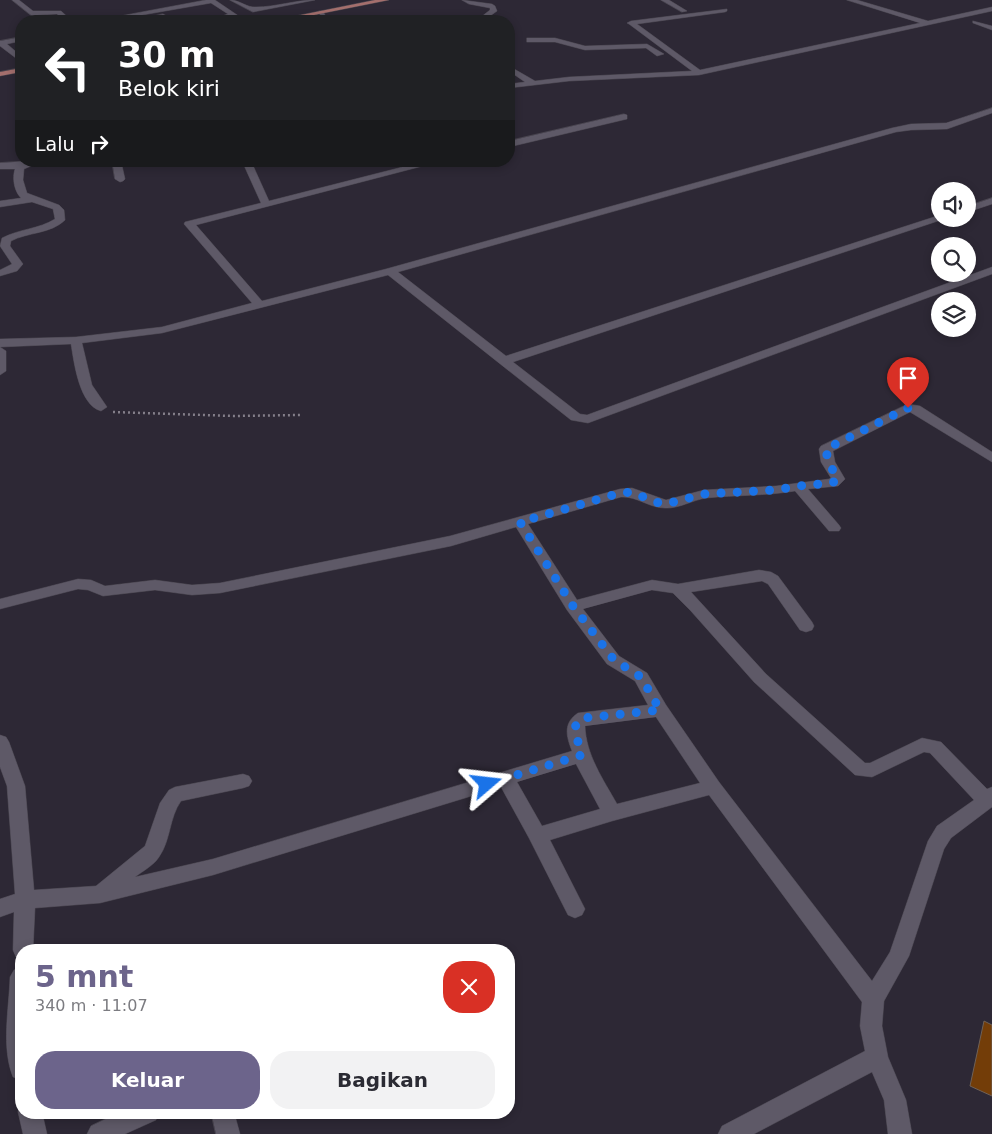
<!DOCTYPE html>
<html lang="id">
<head>
<meta charset="utf-8">
<style>
  body { margin:0; font-family:"DejaVu Sans",sans-serif; background:#f2f2f3; color:#2b2b33; height:100vh; display:flex; flex-direction:column; font-size:19px; white-space:nowrap }
  * { box-sizing:border-box; margin:0 }
  p { font-size:16px; color:#7c7c81 }
  .icon { flex:none; width:28px; height:28px; fill:none; stroke:currentColor; stroke-width:2; stroke-linecap:round; stroke-linejoin:round }
  .map { position:relative; flex:1; overflow:hidden }
  .details { position:absolute; left:15px; top:944px; width:500px; height:175px; display:flex; flex-direction:column; background:#fff; border-radius:20px; box-shadow:0 2px 8px #0003 }
  .details>* { flex:none }
  .banner { position:absolute; left:15px; top:15px; width:500px; height:152px; border-radius:20px; box-shadow:0 2px 8px #0003; background:#202124; color:#fff; overflow:hidden }
  .tools { position:absolute; left:931px; top:182px; display:grid; gap:10px }
  .tools a { display:grid; place-items:center; width:45px; height:45px; border-radius:50%; background:#fff; box-shadow:0 2px 8px #0003; font-size:25px }
  .pin { position:absolute; display:grid; place-items:center; width:42px; height:42px; color:#fff; margin:-51px -21px; border-radius:50% 50% 50% 0; rotate:-45deg; box-shadow:0 0 5px #0007 }
  .pin .icon { rotate:45deg }
  .me { position:absolute; width:55px; margin:-28px; rotate:73deg; stroke-linejoin:round; filter:drop-shadow(0 0 4px #0008) }
  .turn { display:flex; align-items:center; gap:18px; height:105px; padding:0 20px; font-size:22px }
  .turn .icon { width:65px; height:65px; stroke-width:2.5 }
  .turn b { display:block; font-size:35px; line-height:42px }
  .then { display:flex; align-items:center; height:48px; padding:0 20px; background:#0003; gap:10px; font-size:19px }
  .round { display:grid; place-items:center; flex:none; width:52px; height:52px; border-radius:20px; background:#f2f2f3 }
  .head { display:flex; align-items:center; justify-content:space-between; height:85px; padding:0 20px }
  h1 { font-size:30px; font-weight:700; line-height:38px; color:#6c648b }
  .button { display:flex; gap:10px; margin-top:auto; padding:10px 20px }
  .button a { flex:1; height:58px; border-radius:20px; background:#6c648b; color:#fff; font-size:20px; font-weight:700; line-height:58px; text-align:center }
  .button a+a { background:#f2f2f3; color:#2b2b33 }
  .map>svg:first-child { display:block }
  .building { fill:#733d08; stroke:#6f6157 }
  .lines { fill:none; stroke-linecap:round; stroke-linejoin:round }
  .minor-casing { stroke:#48444e; stroke-width:1 }
  .major-casing { stroke:#48444e; stroke-width:1 }
  .path { stroke:#847f8a; stroke-width:2.5; stroke-dasharray:2 3; stroke-linecap:butt }
  .minor { fill:#5e5967; fill-rule:evenodd }
  .major { fill:#a46f6d; fill-rule:evenodd }
  .route { stroke:#1a73e8; stroke-width:9; stroke-dasharray:0 16.2 }
</style>
</head>
<body>
<div class="map">
<svg width="992" height="1134" viewBox="0 0 992 1134">
  <rect width="100%" height="100%" fill="#2d2835"/>
  <path class="building" d="M984 1021 992 1025V1096L970 1086Z"/>
  <g class="lines">
    <g class="minor-casing">
      <path id="minor" d="M12 0H19L33 11H61L72 21H65L57 14 38 15 42 19 37 20Z
        M206 0H215L246 21H239L233 17 217 21H207L228 14 211 3 108 21H94Z
        M230 0C240 0 247 8 256 7 276 7 295 0 315 0L253 12Z
        M462 0 492 4 495 6 497 11 483 21H476L490 10V8L469 4Z
        M661 0H669L687 11 682 12Z
        M847 0H857L928 21 992 7V11L699 75 569 81 509 88V84L525 82 509 71V66L535 81 569 77 692 71 629 24 627 23 631 21 727 9V11L725 12 637 24 700 70 920 23Z
        M319 11H323L328 21H322Z
        M163 14 176 21C172 21 149 19 147 18Z
        M973 21 992 26V30L973 23Z
        M21 37V41L7 44 21 56V62L0 46V41Z
        M527 38H555L585 46 647 44 664 54 657 56 646 48 585 50 555 42H527Z
        M992 108V113L947 129 911 130 896 132 398 272 506 356 937 216 940 215V219H944L513 362 580 414 587 415 992 267V274L588 423 571 420 388 275 162 333 82 343 92 385 107 407 101 411C79 405 74 362 71 344L0 347V339L76 337 162 327 252 303 184 224 185 222 261 203 242 161H251L269 201 426 161H442L196 225 262 301 386 269 892 128 911 124 946 123Z
        M624 114 627 115V119L509 147V141Z
        M28 161H43L24 169 23 180 27 193 59 205 64 210 65 220C51 234 28 232 11 241L10 246 23 264 17 271 0 276V270L12 264 0 246 2 238C19 229 39 229 55 219L53 209 32 202 0 207V201L21 198C14 191 12 178 15 169H0V163Z
        M112 161H121L125 179 123 181 120 182 115 179Z
        M992 198V204L968 212V206Z
        M0 347 6 351V371L0 375Z
        M908 404 920 406 992 452V462L910 412 833 451 835 462 845 479 838 486 808 489 839 525 841 528 839 531H829L795 491C765 496 736 495 706 498 693 500 678 509 665 508 649 508 637 496 621 497L528 524 577 600 652 580 678 584 759 570 771 572 778 576 812 622 814 626 812 630 806 632 800 630 768 584 762 581 691 592 766 674 865 763H870L922 738 941 742 987 789 992 787V807L951 838 944 849 909 956 884 1001 882 1026 888 1057 906 1100 912 1134H888L884 1100 872 1072 754 1134H718L722 1126 865 1051 860 1026 862 1002 709 795 612 821 550 840 585 909 582 915 575 918 568 915 529 838 501 787 213 875 100 903 35 908 33 950H21V959L16 957 13 950 14 912 0 917V899L15 894 7 786 0 767V735L6 737 9 742 25 786 34 890 96 886 145 846 160 803 169 790 175 787 243 774 249 776 252 781 249 786 243 788 181 801C169 818 171 840 159 857 154 865 143 871 135 877L213 859 572 751C566 736 563 723 578 713L648 705 635 681 607 664 567 610 516 527 451 546 220 593 192 595 155 590 103 596 88 590 78 589 0 609V599L78 579 91 580 105 586 155 580 192 585 220 583 450 536 620 489 632 488 666 500 704 490 776 486 829 479 831 478 821 462 819 449 821 446ZM652 590 673 593 690 610 754 682 855 775 872 777 924 752 930 753 974 800 937 826 928 841 890 952 872 981 719 782 666 705 647 673 619 656 583 609ZM656 717 700 783 617 804C603 779 586 755 585 726ZM576 764 600 809 542 826 517 782Z
        M21 967V1080L13 1077C1 1047 9 1009 10 977L14 970Z
        M21 1105V1112H42L47 1134H23L18 1112Z
        M120 1112H159L156 1120 125 1134H87L91 1126Z
        M211 1112H234L240 1134H216Z"/>
    </g>
    <g class="major-casing">
      <path id="major" d="M375 0H389L284 21H271Z
        M21 68V72L0 76V72Z"/>
    </g>
    <path class="path" d="M113 412 234 416 300 415"/>
    <use href="#minor" class="minor"/>
    <use href="#major" class="major"/>
  </g>
  <g class="lines">
    <path class="route" d="M487 784 582 755 575 732 576 723 584 718 660 710 641 677 614 660 573 606 520 522 620 493 632 492 655 502 666 504 704 494 776 490 798 486 832 483 838 479 828 462 826 449 908 408"/>
  </g>
</svg>
<div class="tools">
<a><svg class="icon" aria-label="sound" viewBox="0 0 24 24"><path d="M4 9h4l5-4v14l-5-4H4zM17 9q2 3 0 6"/></svg></a>
<a><svg class="icon" aria-label="search" viewBox="0 0 24 24"><circle cx="10" cy="10" r="6"/><path d="M15 15l6 6"/></svg></a>
<a><svg class="icon" aria-label="layers" viewBox="0 0 24 24"><path d="M12 4l9 5-9 5-9-5zM3 14l9 5 9-5"/></svg></a>
</div>
<div class="pin" style="left:908px;top:408px;background:#d93025"><svg class="icon" aria-label="arrive" viewBox="0 0 24 24"><path d="M6 21V4h12l-3 4 3 4H6"/></svg></div>
<svg class="me" style="left:487px;top:784px" viewBox="-20 -20 40 40"><path d="M0-17L14 15 0 8-14 15z" fill="#1a73e8" stroke="#fff" stroke-width="4"/></svg>
<div class="banner">
<div class="turn"><svg class="icon" aria-label="left" viewBox="0 0 24 24"><path d="M17 20v-9H6M10 6l-5 5 5 5"/></svg><div><b>30 m</b>Belok kiri</div></div>
<div class="then">Lalu<svg class="icon" aria-label="right" viewBox="0 0 24 24"><path d="M7 20v-9h11M14 6l5 5-5 5"/></svg></div>
</div>
<section class="details">
<div class="head"><div><h1>5 mnt</h1><p>340 m · 11:07</p></div><a class="round" style="background:#d93025;color:#fff"><svg class="icon" aria-label="close" viewBox="0 0 24 24"><path d="M6 6l12 12M18 6L6 18"/></svg></a></div>
<div class="button"><a>Keluar</a><a>Bagikan</a></div>
</section>
</div>
</body>
</html>
